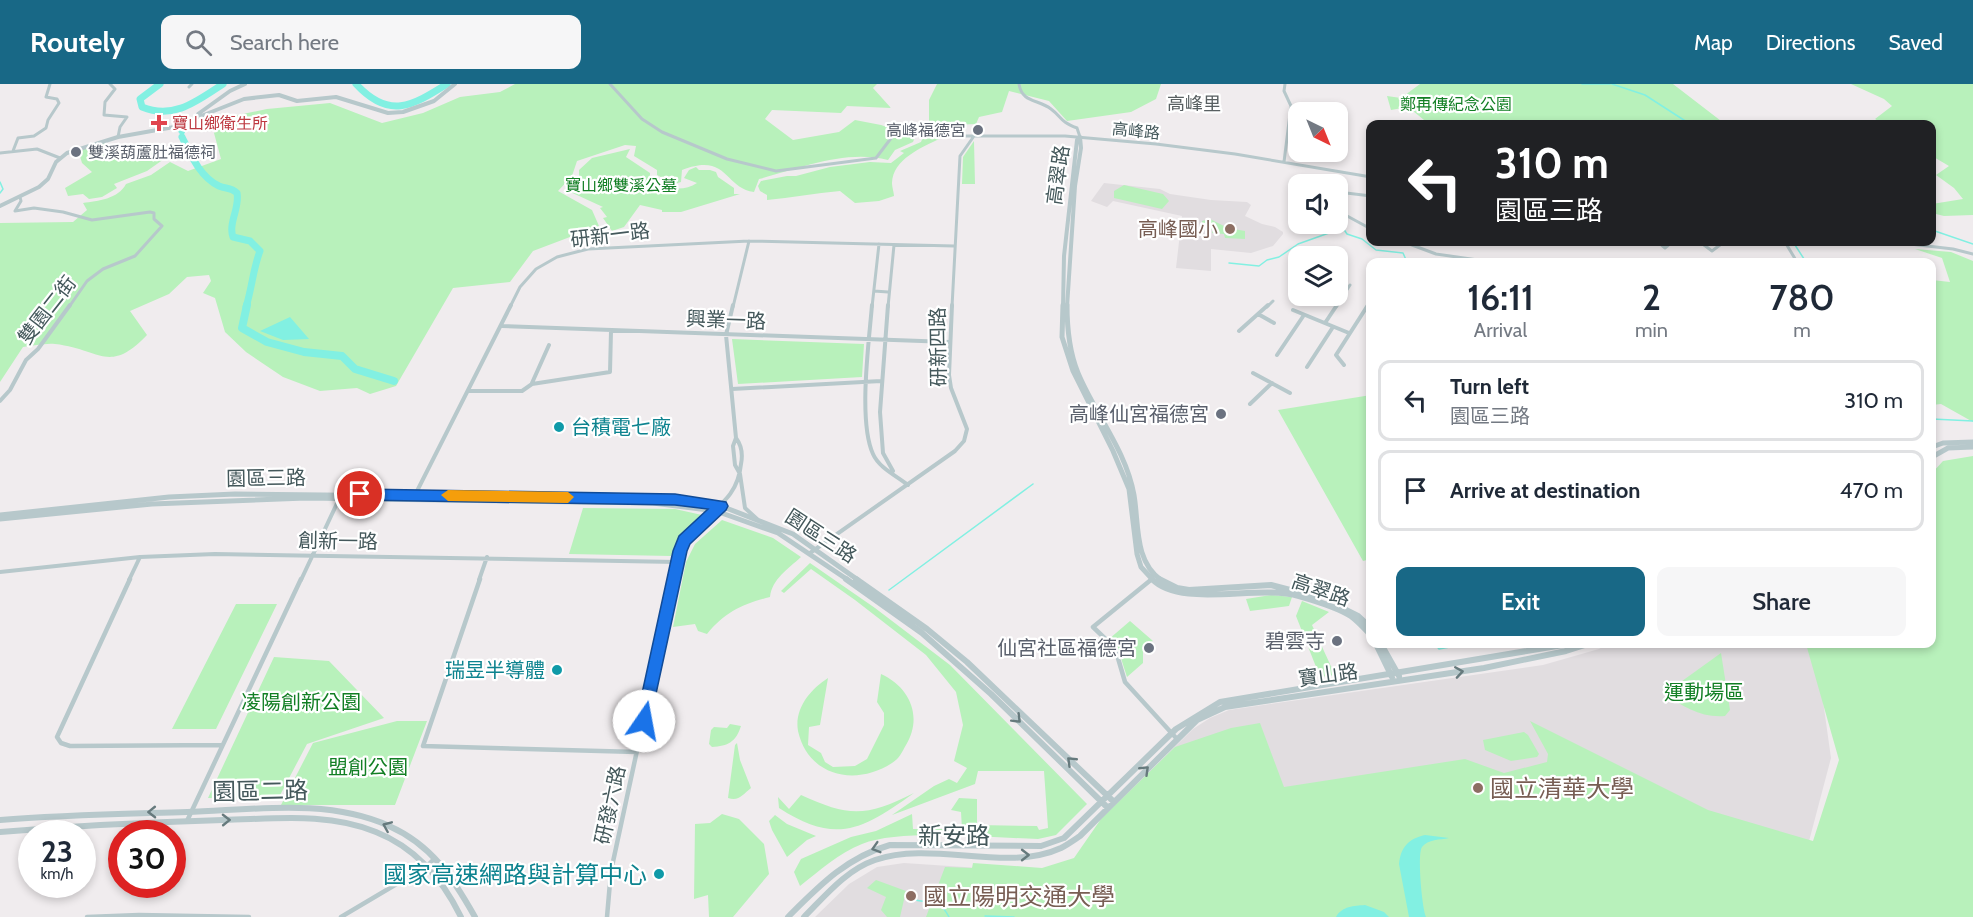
<!DOCTYPE html>
<html lang="en">
<head>
<meta charset="utf-8">
<style>
  body { margin:0; font-family:Cabin,"Noto Sans TC",sans-serif; background:#f6f6f7; color:#1f2937; height:100vh; display:flex; flex-direction:column; font-size:22px; white-space:nowrap }
  * { box-sizing:border-box; margin:0 }
  p { font-size:20px; color:#747a83 }
  .icon { flex:none; width:33px; height:33px; fill:none; stroke:currentColor; stroke-width:2; stroke-linecap:round; stroke-linejoin:round }
  .map { position:relative; flex:1; overflow:hidden }
  .drawer { position:absolute; left:1366px; top:174px; width:570px; height:390px; display:flex; flex-direction:column; background:#fff; border-radius:12px; box-shadow:0 3px 9px #0003 }
  .drawer>* { flex:none }
  .hud { position:absolute; left:1366px; top:36px; width:570px; height:126px; border-radius:12px; box-shadow:0 3px 9px #0003; background:#202124; color:#fff; overflow:hidden }
  .needle { width:39px; rotate:137deg }
  .buttons { position:absolute; left:1288px; top:18px; display:grid; gap:12px }
  .buttons a { display:grid; place-items:center; width:60px; height:60px; border-radius:12px; background:#fff; box-shadow:0 3px 9px #0003; font-size:30px }
  .speed { position:absolute; left:18px; top:736px; display:flex; gap:12px; font-size:30px; font-weight:700; text-align:center }
  .speed>* { display:grid; place-content:center; width:78px; height:78px; border-radius:50%; background:#fff; box-shadow:0 3px 9px #0003; line-height:1 }
  .speed small { font-size:15px; font-weight:400 }
  .speed .limit { border:9px solid #d22; background:#fff; color:#111 }
  .pin { position:absolute; display:grid; place-items:center; width:51px; height:51px; color:#fff; margin:-26px; border:3px solid #fff; border-radius:50%; box-shadow:0 2px 6px #0007 }
  .me { position:absolute; width:66px; margin:-33px; rotate:12deg; stroke-linejoin:round; filter:drop-shadow(0 0 4px #0008) }
  .turn { display:flex; align-items:center; gap:21px; height:126px; padding:0 30px; font-size:27px }
  .turn .icon { width:78px; height:78px; stroke-width:2.5 }
  .turn b { display:block; font-size:42px; line-height:51px }
  .eta { display:flex; justify-content:space-evenly; align-items:center; height:102px; text-align:center }
  .eta b { font-size:36px; font-weight:600; line-height:42px }
  .button { display:flex; gap:12px; margin-top:auto; padding:12px 30px }
  .button a { flex:1; height:69px; border-radius:12px; background:#186886; color:#fff; font-size:24px; font-weight:600; line-height:69px; text-align:center }
  .button a+a { background:#f6f6f7; color:#1f2937 }
  ul { padding:0; list-style:none }
  li { display:flex; align-items:center; gap:18px; height:81px; margin:0 12px 9px; padding:0 18px; border:3px solid #e0e1e3; border-radius:12px }
  li div { flex:1 }
  li b { display:block; font-size:22px }
  li em { font-style:normal }
  header { display:flex; align-items:center; gap:36px; box-sizing:border-box; height:84px; padding:0 30px; background:#186886; color:#fff }
  header strong { font-size:28px }
  nav { display:flex; gap:33px; margin-inline-start:auto; font-size:21px }
  .search { width:420px; height:54px; background:#f6f6f7; display:flex; align-items:center; gap:15px; box-sizing:border-box; padding:0 21px; border-radius:12px; color:#747a83; font-size:22px }
  .map>svg:first-child { display:block }
  .education { fill:#e1dde0 }
  .green { fill:#b8f1bb }
  .water { fill:#82f0e2 }
  .lines { fill:none; stroke-linecap:round; stroke-linejoin:round }
  .stream { stroke:#82f0e2; stroke-width:1.5 }
  .river-far1 { stroke:#82f0e2; stroke-width:7 }
  .river { stroke:#82f0e2; stroke-width:8 }
  .minor-far2 { stroke:#b7c8cb; stroke-width:3 }
  .minor-far1 { stroke:#b7c8cb; stroke-width:4 }
  .minor { stroke:#b7c8cb; stroke-width:4.5 }
  .tertiary-far2 { stroke:#b7c8cb; stroke-width:4 }
  .tertiary-far1 { stroke:#b7c8cb; stroke-width:5 }
  .tertiary { stroke:#b7c8cb; stroke-width:6 }
  .oneway { stroke:#667a7d }
  .route { fill:#1a73e8; stroke:#114b97; stroke-width:1.5 }
  .slow { fill:#f59e0b }
  .health-dot { fill:#e0444e; stroke:#fff; stroke-width:2 }
  .worship-dot { fill:#6b7280; stroke:#fff; stroke-width:2 }
  .education-dot { fill:#8d6e63; stroke:#fff; stroke-width:2 }
  .culture-dot { fill:#0f9aa8; stroke:#fff; stroke-width:2 }
  .labels { text-anchor:middle; dominant-baseline:central; stroke-width:4.5; stroke-linejoin:round; paint-order:stroke }
  .far-park-label { font-size:16px; fill:#127f24; stroke:#fff }
  .far-health-label { font-size:16px; fill:#be3a42; stroke:#fff; text-anchor:start }
  .far-worship-label { font-size:16px; fill:#5b616d; stroke:#fff; text-anchor:end }
  .far-street-label { font-size:16px; fill:#44585b; stroke:#fff }
  .far-quarter-label { font-size:18px; fill:#596062; stroke:#fff }
  .street-label { font-size:20px; fill:#44585b; stroke:#fff }
  .education-label { font-size:20px; fill:#785e54; stroke:#fff; text-anchor:end }
  .worship-label { font-size:20px; fill:#5b616d; stroke:#fff; text-anchor:end }
  .culture-label { font-size:20px; fill:#0d838f; stroke:#fff; text-anchor:start }
  .park-label { font-size:20px; fill:#127f24; stroke:#fff }
  .near-education-label { font-size:24px; fill:#785e54; stroke:#fff; text-anchor:start }
  .near-street-label { font-size:24px; fill:#44585b; stroke:#fff }
  .near-culture-label { font-size:24px; fill:#0d838f; stroke:#fff; text-anchor:end }
</style>
</head>
<body>
<header>
<strong>Routely</strong>
<div class="search"><svg class="icon" aria-label="search" viewBox="0 0 24 24"><circle cx="10" cy="10" r="6"/><path d="M15 15l6 6"/></svg>Search here</div>
<nav><a>Map</a><a>Directions</a><a>Saved</a></nav>
</header>
<div class="map">
<svg width="1973" height="833" viewBox="0 0 1973 833">
  <rect width="100%" height="100%" fill="#f0ecee"/>
  <path class="education" d="M1104 99 1160 105 1170 110 1211 116 1247 118 1251 121 1245 132 1262 140 1275 143 1283 148V150L1273 162 1251 169 1211 165V187L1176 184 1182 132 1113 117 1107 123 1091 117Z
    M1607 560H1815L1831 674 1803 780 1101 735 1193 645 1210 634 1229 626 1543 581 1599 565Z
    M904 779 979 784 1045 833H815L849 800 877 783Z"/>
  <path class="green" d="M515 0H877L873 4 891 24 847 22 841 29 772 26 765 35 793 56 839 48 855 36 881 41 915 53 913 58 895 66 888 76C846 65 800 84 759 95L754 108C724 104 728 68 682 86L681 98 674 100 657 91V86L634 72 636 62 625 61 577 77 572 92 558 107 592 126 599 142 533 167 510 198 453 204 396 302 370 310 357 304 320 307 283 293 246 268 225 248 215 214 203 209 211 197 209 191 187 193 169 210 130 227 147 251C109 291 100 265 55 260 45 259 33 262 23 263L0 298V139L73 138 87 126 83 119C98 117 118 115 126 100L151 91 170 78 188 87 221 75 214 49 228 33 267 25 330 19 382 39 423 29 460 13 500 8Z
    M937 0H1161L1156 15 1131 28 1067 37 1049 17 1009 7 1002 28 979 33 976 40 953 41 950 47 934 45 929 39V16Z
    M1420 0H1673L1725 40H1429L1408 23 1391 26 1387 12 1401 14Z
    M1851 0H1973V131L1944 132 1932 129V120L1963 115 1954 104 1936 91 1949 82 1932 72V40H1883L1875 35 1892 22 1884 15Z
    M925 48 939 51V55C921 64 893 75 892 99 892 103 894 109 894 112L879 117 855 119 840 107C815 109 791 114 767 116V111L760 107 758 102 761 97 787 92H796L830 83 870 78 891 79 904 69 900 67 921 58Z
    M974 57 975 100H962L963 73Z
    M105 59 107 65 103 74 127 69V73L142 69 144 72 154 68 163 69 164 75 147 87 114 100 117 104 102 113 89 115 83 110 68 112 65 104 92 88 82 79 79 69 82 64Z
    M630 65 626 73 650 89V92C662 105 682 109 697 99L684 94 689 86 696 83 699 86H710L716 88 718 93 734 104V110H740L681 128H662V126L640 121 624 143 612 147 603 134 607 133 600 124 603 123 566 106V102L570 99 579 98V86L592 74Z
    M1124 101 1163 110 1169 117 1162 125 1114 114V107Z
    M1210 135 1228 144 1245 147V155L1225 154 1224 150 1212 149 1213 146 1202 141V137Z
    M1915 165 1951 168 1973 177V338L1941 320 1932 321V196L1950 198 1942 174Z
    M732 255 864 260 862 293 738 300Z
    M1371 311V475L1363 477 1278 326Z
    M1973 372V833H926L945 783 972 784 973 779 1042 784 1074 774 1101 735 1175 663 1231 644 1260 639 1284 703 1465 675 1504 689 1547 678 1548 670 1530 637 1708 726 1813 757 1839 676 1806 560H1932V389L1943 377Z
    M583 424 675 425 702 431 675 461 671 472 569 470Z
    M722 436 773 454 801 473C788 485 772 495 770 513 743 520 725 528 707 550L698 547 695 540 673 543 686 478 695 460Z
    M810 479 875 524 950 581 1087 720 1056 751 1038 755C993 754 901 744 862 760 839 769 819 787 800 802L794 788 801 775 851 753 876 747 912 730 913 745H962L961 728 951 726 959 714 977 715V741L1037 742 1039 746 1048 744 1044 687H978L975 700 892 731 934 702 949 695 957 699 967 684 954 677 963 641 956 608 926 571 855 516 811 485 784 509 781 507Z
    M1271 511 1292 513 1289 522 1250 527 1246 515Z
    M1302 517 1329 528 1312 541 1335 591 1320 593 1296 532Z
    M236 520H277L216 645H172Z
    M1130 537 1153 557 1143 561V579L1127 593 1117 562 1109 555Z
    M1721 569 1730 626 1725 632C1701 634 1684 623 1664 610Z
    M274 573 329 577 384 634 307 660 278 715 208 714Z
    M881 590C910 603 923 633 906 661 902 668 899 675 892 679 855 703 808 692 798 647 794 624 811 605 828 594L820 641 809 643 808 661 821 669 825 678 833 683 855 682 867 675 884 641V629L877 618Z
    M397 637H427L395 721H281L313 659Z
    M730 640 741 642C736 658 728 662 712 663L709 660 711 646 714 643 727 644Z
    M1524 648 1528 651 1539 670 1537 673 1511 677 1485 666 1483 656Z
    M737 659 740 676 751 704C743 710 739 718 728 714L735 661Z
    M914 709C862 746 836 761 779 724L778 713 789 725 801 711C849 733 866 733 914 709Z
    M722 730 739 735 764 760 769 790 733 833H709L708 811 694 815 695 740 710 739Z
    M775 731 787 740 816 752 807 756 787 773 772 746 769 737Z
    M876 796 906 807 900 833H887L881 826 886 813 867 804Z"/>
  <path class="water" d="M290 233 309 255 283 256 260 247Z
    M1425 751 1449 754C1440 756 1428 755 1422 763 1417 770 1422 824 1426 833H1409L1399 780C1401 763 1408 755 1425 751Z
    M1365 821 1384 828 1389 833H1336C1342 822 1354 822 1365 821Z"/>
  <g class="lines">
    <path class="stream" d="M1582 0H1610
      M1612 0 1645 11 1690 40
      M0 98 3 105 0 109
      M1932 146 1973 160
      M1798 158 1795 161 1806 178
      M1229 179 1259 182 1267 176 1279 173 1298 160 1343 144 1347 150 1362 155 1376 166 1403 169 1407 178
      M1932 335 1973 337
      M889 506 1033 400
      M1435 560 1439 565 1466 560
      M906 813C925 822 938 811 949 833
      M985 832 1014 833"/>
    <path class="river-far1" d="M160 0 140 15 142 23C174 36 197 17 223 0
      M356 0C389 36 412 22 447 0
      M182 47 183 44
      M182 53C191 71 200 93 219 102 226 105 231 103 237 109 240 124 228 139 233 153L250 157 260 167C253 185 252 204 246 223"/>
    <path class="river" d="M247 221 242 244 267 258 304 268 342 272 355 285 394 297"/>
    <path class="minor-far2" d="M110 0 115 5 105 18 104 31 127 33 120 43 118 53
      M610 0 642 35 662 48 727 75 776 87 876 74 898 45H903L947 52H1065L1156 60 1235 70 1371 93
      M1019 0C1022 19 1038 15 1051 25 1063 34 1059 37 1077 44L1080 53
      M189 3 192 0
      M13 67 18 54 34 52 46 44 48 36 59 19 57 15 46 13 50 0
      M0 69 37 65 60 74
      M1284 78 1291 22 1284 7 1285 0
      M1338 108 1371 112
      M20 113 21 117 15 127 34 124 63 128 92 136 150 128 154 129V135L162 142 135 172 103 185 87 197 69 223
      M1338 127 1371 145
      M1404 158 1436 170 1492 178
      M1658 158 1665 164 1672 158
      M1700 158 1712 167 1724 158
      M1785 158 1797 178
      M1893 158 1953 165 1973 170
      M874 207 888 208
      M510 223 520 203 536 185 557 173 588 165 749 157 954 162
      M733 223 749 157
      M872 223 879 160
      M888 223 894 161
      M952 223 960 72 974 52
      M1267 223 1273 217
      M1336 223 1350 201
      M1367 223 1371 216"/>
    <path class="minor-far1" d="M733 221 726 251 736 354 733 362 735 381 740 390 745 424 757 435
      M872 221C869 258 858 337 873 370 879 384 897 392 908 401
      M888 221 880 328 883 369 893 387
      M1293 226 1349 249
      M1258 230 1274 239
      M1325 239 1337 221
      M502 242 949 258
      M1239 247 1268 221
      M1277 271 1304 231
      M1344 281 1336 271 1368 221
      M1307 283 1333 243
      M1253 289 1290 309
      M532 299 549 261
      M732 305 881 297
      M468 307H522L532 300 610 288 611 247
      M0 317 10 306 26 276 38 265 70 221
      M1250 320 1272 299
      M414 413 511 221
      M810 469 955 367 964 357 967 345 951 304 949 291 952 221
      M0 488 140 473 215 470 677 478
      M129 496 140 473
      M301 496 340 413
      M479 496 487 473
      M674 496C677 481 679 465 688 453 709 425 737 419 741 380 743 370 742 362 736 354"/>
    <path class="minor" d="M130 495 57 653 61 659 70 662 222 661
      M480 495 423 662 637 668
      M1152 495 1093 543 1115 564 1125 598 1177 655
      M187 737 301 495
      M87 833 139 831 249 833
      M341 833 427 782 434 775
      M607 833 611 787 674 495"/>
    <path class="tertiary-far2" d="M198 30 230 7 245 0
      M186 38 244 15 279 11 297 17 336 13 388 29 403 28 434 17 455 0
      M0 122 39 103 48 95 56 78 67 69 118 53 174 43 188 37
      M1063 223 1064 172 1077 56 1080 53
      M1067 223 1075 102 1081 64 1080 53"/>
    <path class="tertiary-far1" d="M1063 221 1062 253 1073 287 1113 367 1129 405 1137 470 1141 483 1153 496
      M1067 221C1067 245 1069 267 1078 289 1095 330 1126 366 1134 411 1139 440 1134 477 1161 496
      M1932 363 1943 359 1973 358
      M1932 373 1948 364 1973 363
      M0 431 169 413 235 410 675 415 721 422 793 450 858 496
      M0 435 152 420 306 414 653 419 716 427 778 449 848 496"/>
    <path class="tertiary" d="M846 495 922 549 991 610 1107 723
      M856 495 927 545 967 578 1113 717
      M1152 495C1181 525 1258 500 1299 512 1313 516 1339 524 1351 532 1358 537 1365 545 1371 551
      M1159 495 1177 504 1189 506 1271 501 1313 512
      M1344 525 1358 532 1371 544
      M1376 560 1392 593
      M1381 560 1399 592
      M0 736C62 731 124 730 187 728 252 726 328 714 389 742 432 761 453 794 475 833
      M0 748C74 742 149 738 223 736 274 735 328 728 376 748 416 764 443 796 461 833
      M788 833C819 802 847 773 890 761L1041 762 1064 754 1176 645 1220 618 1569 560
      M804 833C825 812 846 786 875 776 932 756 1007 789 1061 764 1067 761 1074 756 1080 752L1197 636 1225 623 1484 584 1566 567 1588 560"/>
  </g>
  <defs><path id="oneway-chevron" d="M-2-3.5L2.5 0L-2 3.5" fill="none" stroke-width="1.6" stroke-linecap="round" stroke-linejoin="round" transform="scale(1.5)"/></defs>
  <g class="oneway">
    <use href="#oneway-chevron" transform="translate(1459 588) rotate(-9)"/>
    <use href="#oneway-chevron" transform="translate(1017 635) rotate(45)"/>
    <use href="#oneway-chevron" transform="translate(1071 677) rotate(-136)"/>
    <use href="#oneway-chevron" transform="translate(1145 686) rotate(-44)"/>
    <use href="#oneway-chevron" transform="translate(152 728) rotate(179)"/>
    <use href="#oneway-chevron" transform="translate(226 736) rotate(-1)"/>
    <use href="#oneway-chevron" transform="translate(387 742) rotate(-157)"/>
    <use href="#oneway-chevron" transform="translate(876 764) rotate(163)"/>
    <use href="#oneway-chevron" transform="translate(1025 771)"/>
  </g>
  <path class="route" d="M360 405 675 410 726 418 728 422 726 426 690 460 687 467 649 642 644 644 638 642 636 637 673 467 679 452 708 425 675 421 360 416 353 410Z"/>
  <path class="slow" d="M448 406 568 408 574 413 568 419 448 417 441 411Z"/>
  <path class="health-dot" d="M156 30h6v6h6v6h-6v6h-6v-6h-6v-6h6z"/>
  <g class="worship-dot">
    <circle cx="978" cy="46" r="6"/>
    <circle cx="76" cy="68" r="6"/>
    <circle cx="1221" cy="330" r="6"/>
    <circle cx="1337" cy="557" r="6"/>
    <circle cx="1149" cy="564" r="6"/>
  </g>
  <g class="education-dot">
    <circle cx="1230" cy="145" r="6"/>
    <circle cx="1478" cy="704" r="6"/>
    <circle cx="911" cy="812" r="6"/>
  </g>
  <g class="culture-dot">
    <circle cx="559" cy="343" r="6"/>
    <circle cx="557" cy="586" r="6"/>
    <circle cx="659" cy="790" r="6"/>
  </g>
  <g class="labels">
    <g class="far-park-label">
      <text x="1456" y="20">鄭再傳紀念公園</text>
      <text x="621" y="101">寶山鄉雙溪公墓</text>
    </g>
    <g class="far-health-label">
      <text x="172" y="39">寶山鄉衛生所</text>
    </g>
    <g class="far-worship-label">
      <text x="966" y="46">高峰福德宮</text>
      <text x="88" y="68" text-anchor="start">雙溪葫蘆肚福德祠</text>
    </g>
    <g class="far-street-label">
      <text transform="translate(1136 47) rotate(6)">高峰路</text>
    </g>
    <g class="far-quarter-label">
      <text x="1194" y="20">高峰里</text>
    </g>
    <g class="street-label">
      <text transform="translate(1058 91) rotate(-82)">高翠路</text>
      <text transform="translate(610 151) rotate(-7)">研新一路</text>
      <text transform="translate(47 226) rotate(-52)">雙園二街</text>
      <text transform="translate(726 236) rotate(2)">興業一路</text>
      <text transform="translate(938 263) rotate(-91)">研新四路</text>
      <text transform="translate(266 394) rotate(-1)">園區三路</text>
      <text transform="translate(821 452) rotate(33)">園區三路</text>
      <text transform="translate(338 457) rotate(1)">創新一路</text>
      <text transform="translate(1321 506) rotate(19)">高翠路</text>
      <text transform="translate(1328 591) rotate(-8)">寶山路</text>
      <text transform="translate(610 721) rotate(-78)">研發六路</text>
    </g>
    <g class="education-label">
      <text x="1218" y="145">高峰國小</text>
    </g>
    <g class="worship-label">
      <text x="1209" y="330">高峰仙宮福德宮</text>
      <text x="1325" y="557">碧雲寺</text>
      <text x="1137" y="564">仙宮社區福德宮</text>
    </g>
    <g class="culture-label">
      <text x="571" y="343">台積電七廠</text>
      <text x="545" y="586" text-anchor="end">瑞昱半導體</text>
    </g>
    <g class="park-label">
      <text x="1704" y="608">運動場區</text>
      <text x="301" y="618">凌陽創新公園</text>
      <text x="368" y="683">盟創公園</text>
    </g>
    <g class="near-education-label">
      <text x="1490" y="704">國立清華大學</text>
      <text x="923" y="812">國立陽明交通大學</text>
    </g>
    <g class="near-street-label">
      <text transform="translate(260 707) rotate(-1)">園區二路</text>
      <text x="954" y="751">新安路</text>
    </g>
    <g class="near-culture-label">
      <text x="647" y="790">國家高速網路與計算中心</text>
    </g>
  </g>
</svg>
<div class="buttons">
<a><svg class="needle" viewBox="-14 -14 28 28"><path d="M0-13l5 13h-10z" fill="#e53935"/><path d="M0 13l5-13h-10z" fill="#747a83"/></svg></a>
<a><svg class="icon" aria-label="sound" viewBox="0 0 24 24"><path d="M4 9h4l5-4v14l-5-4H4zM17 9q2 3 0 6"/></svg></a>
<a><svg class="icon" aria-label="layers" viewBox="0 0 24 24"><path d="M12 4l9 5-9 5-9-5zM3 14l9 5 9-5"/></svg></a>
</div>
<div class="speed"><div>23<small>km/h</small></div><div class="limit">30</div></div>
<div class="pin" style="left:360px;top:410px;background:#d93025"><svg class="icon" aria-label="arrive" viewBox="0 0 24 24"><path d="M6 21V4h12l-3 4 3 4H6"/></svg></div>
<svg class="me" style="left:644px;top:637px" viewBox="-20 -20 40 40"><circle r="19" fill="#fff"/><path d="M0-13L10 11 0 6-10 11z" fill="#1a73e8"/></svg>
<div class="hud">
<div class="turn"><svg class="icon" aria-label="left" viewBox="0 0 24 24"><path d="M17 20v-9H6M10 6l-5 5 5 5"/></svg><div><b>310 m</b>園區三路</div></div>
</div>
<section class="drawer">
<div class="eta">
<div><b>16:11</b><p>Arrival</p></div>
<div><b>2</b><p>min</p></div>
<div><b>780</b><p>m</p></div>
</div>
<ul>
<li><svg class="icon" aria-label="left" viewBox="0 0 24 24"><path d="M17 20v-9H6M10 6l-5 5 5 5"/></svg><div><b>Turn left</b><p>園區三路</p></div><em>310 m</em></li>
<li><svg class="icon" aria-label="arrive" viewBox="0 0 24 24"><path d="M6 21V4h12l-3 4 3 4H6"/></svg><div><b>Arrive at destination</b></div><em>470 m</em></li>
</ul>
<div class="button"><a>Exit</a><a>Share</a></div>
</section>
</div>
</body>
</html>
